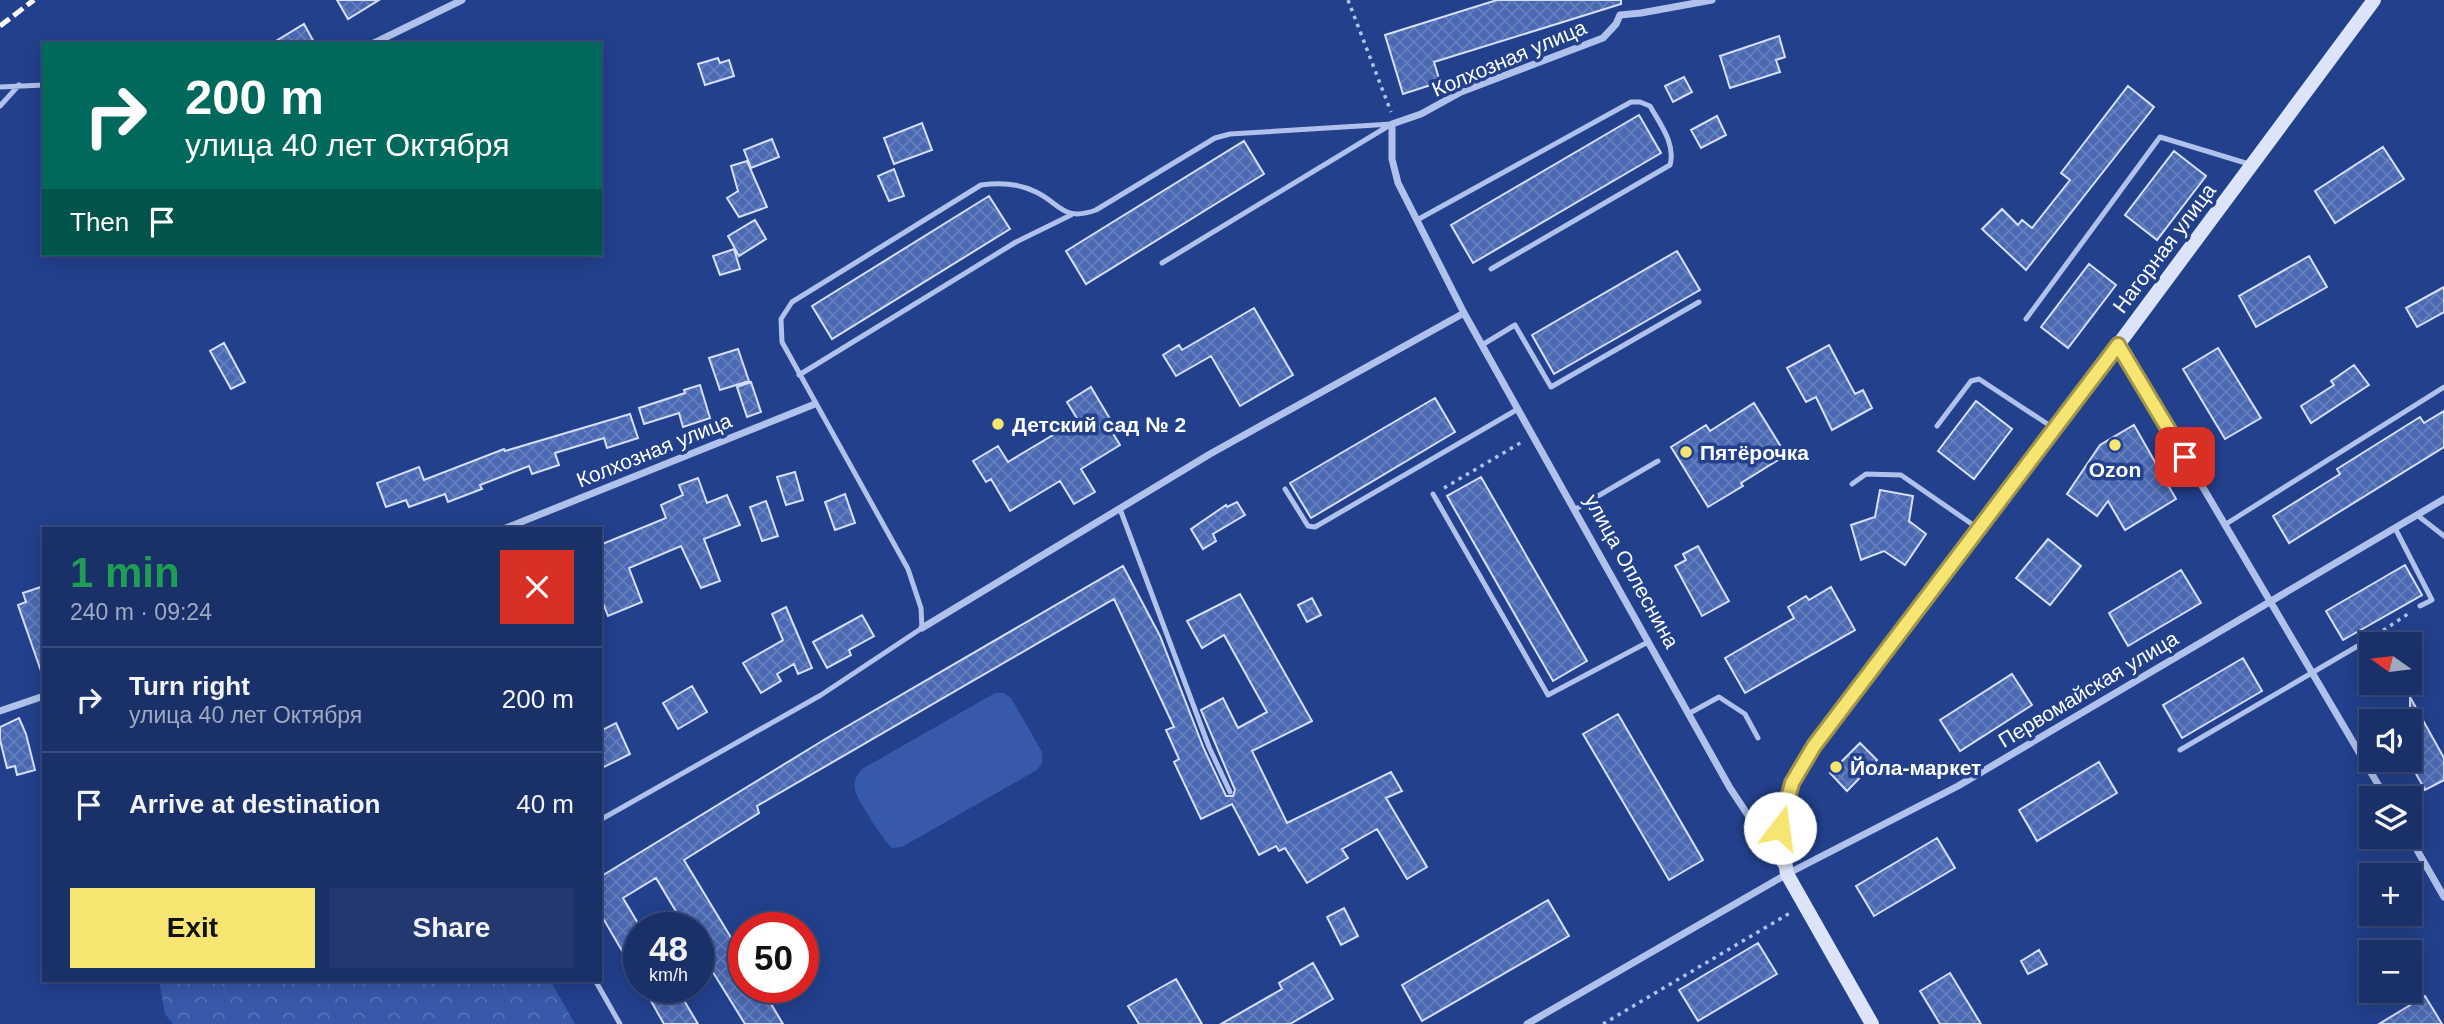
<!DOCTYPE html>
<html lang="en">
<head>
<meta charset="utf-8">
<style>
  body { margin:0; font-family:Helvetica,sans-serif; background:#23386f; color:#f1f3f6; height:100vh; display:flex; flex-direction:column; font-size:26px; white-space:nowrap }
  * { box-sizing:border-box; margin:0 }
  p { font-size:23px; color:#9fa9c0 }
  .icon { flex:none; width:38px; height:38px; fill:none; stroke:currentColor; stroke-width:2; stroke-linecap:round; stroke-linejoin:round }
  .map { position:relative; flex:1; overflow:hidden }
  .panel { position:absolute; left:42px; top:527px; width:560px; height:455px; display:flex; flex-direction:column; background:#1a3069; border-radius:0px; box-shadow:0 4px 18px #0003,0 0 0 2px #384b7d }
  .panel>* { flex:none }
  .banner { position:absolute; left:42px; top:42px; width:560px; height:214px; border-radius:0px; box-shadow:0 4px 18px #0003,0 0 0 2px #384b7d; background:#00695c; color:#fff; overflow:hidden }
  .needle { width:46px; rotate:284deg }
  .controls { position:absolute; left:2359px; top:632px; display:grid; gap:14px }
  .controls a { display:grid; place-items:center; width:63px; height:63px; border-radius:0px; background:#1a3069; box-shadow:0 4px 18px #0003,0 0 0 2px #384b7d; font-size:35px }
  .speed { position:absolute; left:623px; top:912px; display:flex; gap:14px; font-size:35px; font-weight:700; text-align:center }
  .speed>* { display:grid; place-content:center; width:91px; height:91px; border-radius:50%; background:#1a3069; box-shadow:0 4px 18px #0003,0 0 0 2px #384b7d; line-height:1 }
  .speed small { font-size:18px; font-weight:400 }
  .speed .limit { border:10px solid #d22; background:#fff; color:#111 }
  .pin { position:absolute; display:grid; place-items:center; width:60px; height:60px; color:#fff; margin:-30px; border-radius:14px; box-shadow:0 4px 10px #0006 }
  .me { position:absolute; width:77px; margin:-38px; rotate:15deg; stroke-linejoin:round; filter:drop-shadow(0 0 5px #0008) }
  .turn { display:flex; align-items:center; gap:24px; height:147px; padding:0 28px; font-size:32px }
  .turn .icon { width:91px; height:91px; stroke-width:2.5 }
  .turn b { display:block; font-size:49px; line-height:60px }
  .then { display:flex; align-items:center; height:66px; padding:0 28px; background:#0003; gap:14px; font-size:26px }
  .round { display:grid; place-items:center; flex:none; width:74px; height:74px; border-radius:0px; background:#23386f }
  .overview { display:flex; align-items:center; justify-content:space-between; height:119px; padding:0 28px }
  h1 { font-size:42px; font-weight:700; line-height:52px; color:#1e9e55 }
  .button { display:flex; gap:14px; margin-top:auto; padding:14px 28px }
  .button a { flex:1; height:80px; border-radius:0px; background:#f7e572; color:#111; font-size:28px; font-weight:700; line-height:80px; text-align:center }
  .button a+a { background:#23386f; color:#f1f3f6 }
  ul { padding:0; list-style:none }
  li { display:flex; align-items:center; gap:21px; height:105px; padding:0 28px; border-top:2px solid #384b7d }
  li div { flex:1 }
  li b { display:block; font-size:26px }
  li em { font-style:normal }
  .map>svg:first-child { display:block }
  .forest { fill:url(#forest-crowns) }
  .park { fill:#3659a9 }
  .building { fill:url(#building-cross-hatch); stroke:#d5dff8; stroke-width:2 }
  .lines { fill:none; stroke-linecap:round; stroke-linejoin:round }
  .path { stroke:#b0c2eb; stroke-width:3.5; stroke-dasharray:3.5 5; stroke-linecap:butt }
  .service { stroke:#b0c2eb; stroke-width:5 }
  .minor { stroke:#b0c2eb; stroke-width:7 }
  .secondary { stroke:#dbe4f9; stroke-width:14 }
  .rail { stroke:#fff; stroke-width:5; stroke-dasharray:12 5; stroke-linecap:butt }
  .route-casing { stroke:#a1954a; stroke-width:18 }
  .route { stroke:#f7e572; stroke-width:12 }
  .poi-dot { fill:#f7e572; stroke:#22408c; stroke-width:2.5 }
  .labels { text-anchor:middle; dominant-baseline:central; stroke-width:7; stroke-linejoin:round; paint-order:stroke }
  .street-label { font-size:21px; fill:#fff; stroke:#22408c }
  .poi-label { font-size:21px; font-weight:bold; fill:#fff; stroke:#22408c; text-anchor:start }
</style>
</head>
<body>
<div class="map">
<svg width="2444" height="1024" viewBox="0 0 2444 1024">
  <defs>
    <pattern id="forest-crowns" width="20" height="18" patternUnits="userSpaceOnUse" patternTransform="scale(1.75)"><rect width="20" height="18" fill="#3659a9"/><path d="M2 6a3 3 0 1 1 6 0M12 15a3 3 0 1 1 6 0" fill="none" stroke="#5472b6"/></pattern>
    <pattern id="building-cross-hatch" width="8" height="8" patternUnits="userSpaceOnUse" patternTransform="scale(1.75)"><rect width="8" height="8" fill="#4b69b3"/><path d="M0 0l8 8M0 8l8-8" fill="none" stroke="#6680be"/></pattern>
  </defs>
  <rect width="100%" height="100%" fill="#22408c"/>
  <path class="forest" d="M159 980H550L575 1024H173L165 1014Z"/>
  <path class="park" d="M995 693H1004L1011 698 1042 752V763L1037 770 902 847 892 848C883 840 858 801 855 790 853 781 857 775 862 769Z"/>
  <path class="building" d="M337 0H379L348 19Z
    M1497 0H1621V4L1434 62 1440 82 1403 94 1385 35Z
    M304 24 315 44H271Z
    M1779 36 1785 57 1776 60 1780 72 1730 88 1720 56Z
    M718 58 720 63 729 60 734 76 705 85 698 64Z
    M1684 77 1692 92 1673 102 1665 86Z
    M2128 86 2154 107 2026 270 1982 229 2002 209 2018 225 2022 220 2032 228 2070 180 2061 173Z
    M1639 115 1661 153 1473 263 1451 225Z
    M1717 116 1726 135 1701 148 1691 130Z
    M922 123 932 150 894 164 884 138Z
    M772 139 779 157 751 168 744 150Z
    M1244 141 1264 174 1086 284 1066 251Z
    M2383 147 2404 179 2335 223 2315 191Z
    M2174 151 2206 176 2157 240 2125 215Z
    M747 161 767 207 739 217 727 198 738 191 731 166Z
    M894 169 904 196 889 201 878 176Z
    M989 196 1010 229 832 339 812 306Z
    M755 220 766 239 739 256 728 236Z
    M734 249 740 269 720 275 713 256Z
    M1677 251 1700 290 1554 374 1532 335Z
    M2309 256 2327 287 2256 327 2239 296Z
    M2089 264 2116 285 2068 348 2041 327Z
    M2444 287V312L2417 327 2406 308Z
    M1254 308 1293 375 1240 406 1211 356 1176 376 1163 355 1179 345 1182 350Z
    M224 343 245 382 231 389 210 351Z
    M1829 345 1855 394 1863 390 1872 408 1832 430 1816 397 1806 402 1787 368Z
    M2218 348 2261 418 2225 439 2183 369Z
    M738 349 749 381 720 390 709 358Z
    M2354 365 2369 385 2311 423 2301 406 2334 385 2331 381Z
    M751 382 761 412 747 417 737 387Z
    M700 385 710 418 683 427 679 413 644 424 639 408 685 393 684 390Z
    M1091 387 1110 419 1106 422 1120 445 1081 469 1095 492 1074 504 1060 481 1010 511 991 479 986 482 973 461 998 446 1008 462 1078 420 1067 402Z
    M1435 398 1455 432 1311 518 1290 483Z
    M1976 401 2012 429 1974 479 1938 451Z
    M1754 403 1786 455 1741 483 1743 486 1708 507 1671 447 1706 425 1710 431Z
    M2444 411V447L2289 543 2273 516 2340 474 2337 469 2420 417 2424 423Z
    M630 414 638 438 607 448 604 438 555 453 559 465 532 474 529 466 480 485 482 489 448 502 445 494 409 507 406 500 386 507 377 483 419 467 424 480 504 449 505 451Z
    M2134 425 2176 499 2125 530 2108 501 2097 516 2067 494 2100 445Z
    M795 472 803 500 786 505 777 477Z
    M1481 477 1587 661 1553 681 1447 496Z
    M698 478 707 503 727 495 740 525 704 539 720 581 701 588 681 546 629 568 642 602 608 616 600 595V545L666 518 661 505 683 495 679 485Z
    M1880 490 1913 496 1909 521 1926 534 1905 565 1884 551 1861 560 1851 525 1875 517Z
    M845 494 855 523 835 530 825 502Z
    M766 501 778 536 762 541 750 507Z
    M1237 502 1245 515 1213 534 1216 541 1203 549 1191 529 1226 505 1227 507Z
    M2048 539 2081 566 2050 605 2016 578Z
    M1698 546 1729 601 1702 616 1675 566 1686 560 1683 554Z
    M2405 565 2422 595 2343 640 2326 611Z
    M1123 566 1160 636 1204 749 1226 796H1233L1235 790 1201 710 1223 698 1238 728 1267 712 1224 635 1202 648 1187 621 1240 594 1312 721 1252 751 1287 823 1391 772 1402 791 1386 798 1427 867 1407 879 1377 829 1342 849 1348 858 1307 883 1285 848 1279 851 1276 846 1259 855 1232 804 1201 819 1174 762 1179 759 1166 730 1174 727 1114 599 757 806 759 813 684 860 744 959V987H761L783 1024H745L698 948V928H686L656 878 623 898 639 925V980L600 913V877L827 738Z
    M2181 570 2201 603 2128 646 2109 613Z
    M44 586V671H41L18 605 26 602 23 593Z
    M1831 587 1855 630 1745 693 1725 658 1794 618 1788 607 1806 596 1809 600Z
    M1312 598 1321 615 1307 622 1298 605Z
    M786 607 812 668 798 674 794 664 777 674 781 681 761 693 743 663 783 640 772 614Z
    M862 615 874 636 849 650 851 655 827 668 813 642Z
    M2243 658 2262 691 2182 738 2163 705Z
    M2012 674 2032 705 1960 751 1940 720Z
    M692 686 707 712 678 729 663 703Z
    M2410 697 2444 758V780L2425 790 2410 763Z
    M1618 714 1703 860 1669 880 1583 734Z
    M19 718 26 734 35 770 17 775 15 766 7 768 0 740V727Z
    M616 723 630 754 600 769V731Z
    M1860 743 1877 760 1847 791 1830 773Z
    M2099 762 2117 793 2037 841 2019 810Z
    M1937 838 1955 868 1874 916 1856 886Z
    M1548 900 1569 936 1422 1021 1402 985Z
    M1344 908 1358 936 1341 945 1327 917Z
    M1758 943 1777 974 1698 1021 1679 990Z
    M2039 950 2047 964 2028 974 2021 961Z
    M1313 963 1333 999 1290 1024H1221L1282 989 1279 983Z
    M1950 973 1981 1024H1940L1920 991Z
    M1176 979 1202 1024H1139L1128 1006Z
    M643 987H676L698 1024H664Z
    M2425 996 2442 1024H2379Z"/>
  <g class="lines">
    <path class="path" d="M1348 0 1391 112
      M1444 488 1522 442
      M2376 635 2411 612
      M1603 1024 1790 913"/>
    <path class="service" d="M0 87 44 85
      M0 106 19 85
      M1417 220 1631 102H1640L1650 106C1660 124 1676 144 1670 165L1491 269
      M1162 263 1390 125
      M2026 319 2160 137 2249 164
      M1482 345 1515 325 1551 387 1699 302
      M799 375 1016 242 1071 215
      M1937 426 1971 381 1979 379 2052 427
      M1852 484 1866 474 1901 475 1979 529
      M1285 489 1308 526 1315 527 1518 409
      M1433 494 1548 695 1648 642
      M1120 509 1209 747 1230 792
      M1574 510 1658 461
      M2417 515 2444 536
      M2226 524 2444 387
      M2395 528 2432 600 2420 606
      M1688 714 1719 697 1745 714 1758 738
      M2180 750 2368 640
      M600 820 821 695 922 628 921 608 908 569 782 342 781 319 792 302 981 185C1001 182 1018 183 1036 192 1061 204 1063 222 1096 210L1215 138 1230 134 1392 124
      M595 980 620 1024"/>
    <path class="minor" d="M1712 0 1641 13 1620 15 1616 24 1603 38 1461 92 1421 114 1392 124V159L1398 183 1464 313 1730 788 1781 865
      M372 44 462 0
      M2119 345 2386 798
      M506 528 815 404
      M922 628 1210 454 1464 313
      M0 711 44 696
      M2409 836 2444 897
      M1527 1024 1787 874 1958 786 2444 499"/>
    <path class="secondary" d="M1872 1024 1787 874 1780 828 1792 783 1814 746 2118 345 2374 0"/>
    <path class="rail" d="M0 26 34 0"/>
  </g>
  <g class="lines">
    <g class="route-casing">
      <path id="route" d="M1780 828 1792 783 1814 746 2118 345 2185 457"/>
    </g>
    <use href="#route" class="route"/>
  </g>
  <g class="poi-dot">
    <circle cx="998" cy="424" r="7"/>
    <circle cx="2115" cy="445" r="7"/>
    <circle cx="1686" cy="452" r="7"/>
    <circle cx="1836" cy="767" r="7"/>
  </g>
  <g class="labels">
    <g class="street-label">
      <text transform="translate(1509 58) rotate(-23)">Колхозная улица</text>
      <text transform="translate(2164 248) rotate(-53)">Нагорная улица</text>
      <text transform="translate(654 450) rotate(-22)">Колхозная улица</text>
      <text transform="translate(1632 571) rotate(61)">улица Оплеснина</text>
      <text transform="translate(2088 689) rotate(-31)">Первомайская улица</text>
    </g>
    <g class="poi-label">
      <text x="1012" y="424">Детский сад № 2</text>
      <text x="1700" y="452">Пятёрочка</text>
      <text x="2115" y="469" text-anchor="middle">Ozon</text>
      <text x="1850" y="767">Йола-маркет</text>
    </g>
  </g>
</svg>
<div class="controls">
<a><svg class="needle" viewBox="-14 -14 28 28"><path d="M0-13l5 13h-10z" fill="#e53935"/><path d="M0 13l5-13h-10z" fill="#9fa9c0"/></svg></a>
<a><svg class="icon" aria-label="sound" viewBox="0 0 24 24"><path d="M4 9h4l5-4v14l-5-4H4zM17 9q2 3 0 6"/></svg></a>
<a><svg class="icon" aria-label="layers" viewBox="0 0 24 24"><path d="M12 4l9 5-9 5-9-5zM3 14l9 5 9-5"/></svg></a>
<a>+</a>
<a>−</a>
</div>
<div class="speed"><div>48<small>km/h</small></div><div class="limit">50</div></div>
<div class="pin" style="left:2185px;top:457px;background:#d93025"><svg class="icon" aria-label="arrive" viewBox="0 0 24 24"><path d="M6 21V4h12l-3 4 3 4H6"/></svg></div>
<svg class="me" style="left:1780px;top:828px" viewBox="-20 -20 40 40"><circle r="19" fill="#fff"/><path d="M0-13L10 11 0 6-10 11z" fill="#f7e572"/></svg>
<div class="banner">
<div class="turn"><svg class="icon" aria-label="right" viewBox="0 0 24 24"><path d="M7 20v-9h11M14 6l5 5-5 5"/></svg><div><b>200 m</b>улица 40 лет Октября</div></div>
<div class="then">Then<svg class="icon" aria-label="arrive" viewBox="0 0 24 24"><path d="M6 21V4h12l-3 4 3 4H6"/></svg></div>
</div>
<section class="panel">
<div class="overview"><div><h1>1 min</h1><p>240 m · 09:24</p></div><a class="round" style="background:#d93025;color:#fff"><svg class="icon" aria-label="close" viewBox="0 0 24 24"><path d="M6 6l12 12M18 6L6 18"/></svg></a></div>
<ul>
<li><svg class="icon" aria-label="right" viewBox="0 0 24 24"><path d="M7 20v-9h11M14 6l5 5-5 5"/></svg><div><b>Turn right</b><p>улица 40 лет Октября</p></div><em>200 m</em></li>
<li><svg class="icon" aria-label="arrive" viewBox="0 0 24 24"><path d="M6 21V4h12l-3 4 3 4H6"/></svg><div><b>Arrive at destination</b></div><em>40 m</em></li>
</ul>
<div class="button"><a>Exit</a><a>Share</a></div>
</section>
</div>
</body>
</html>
